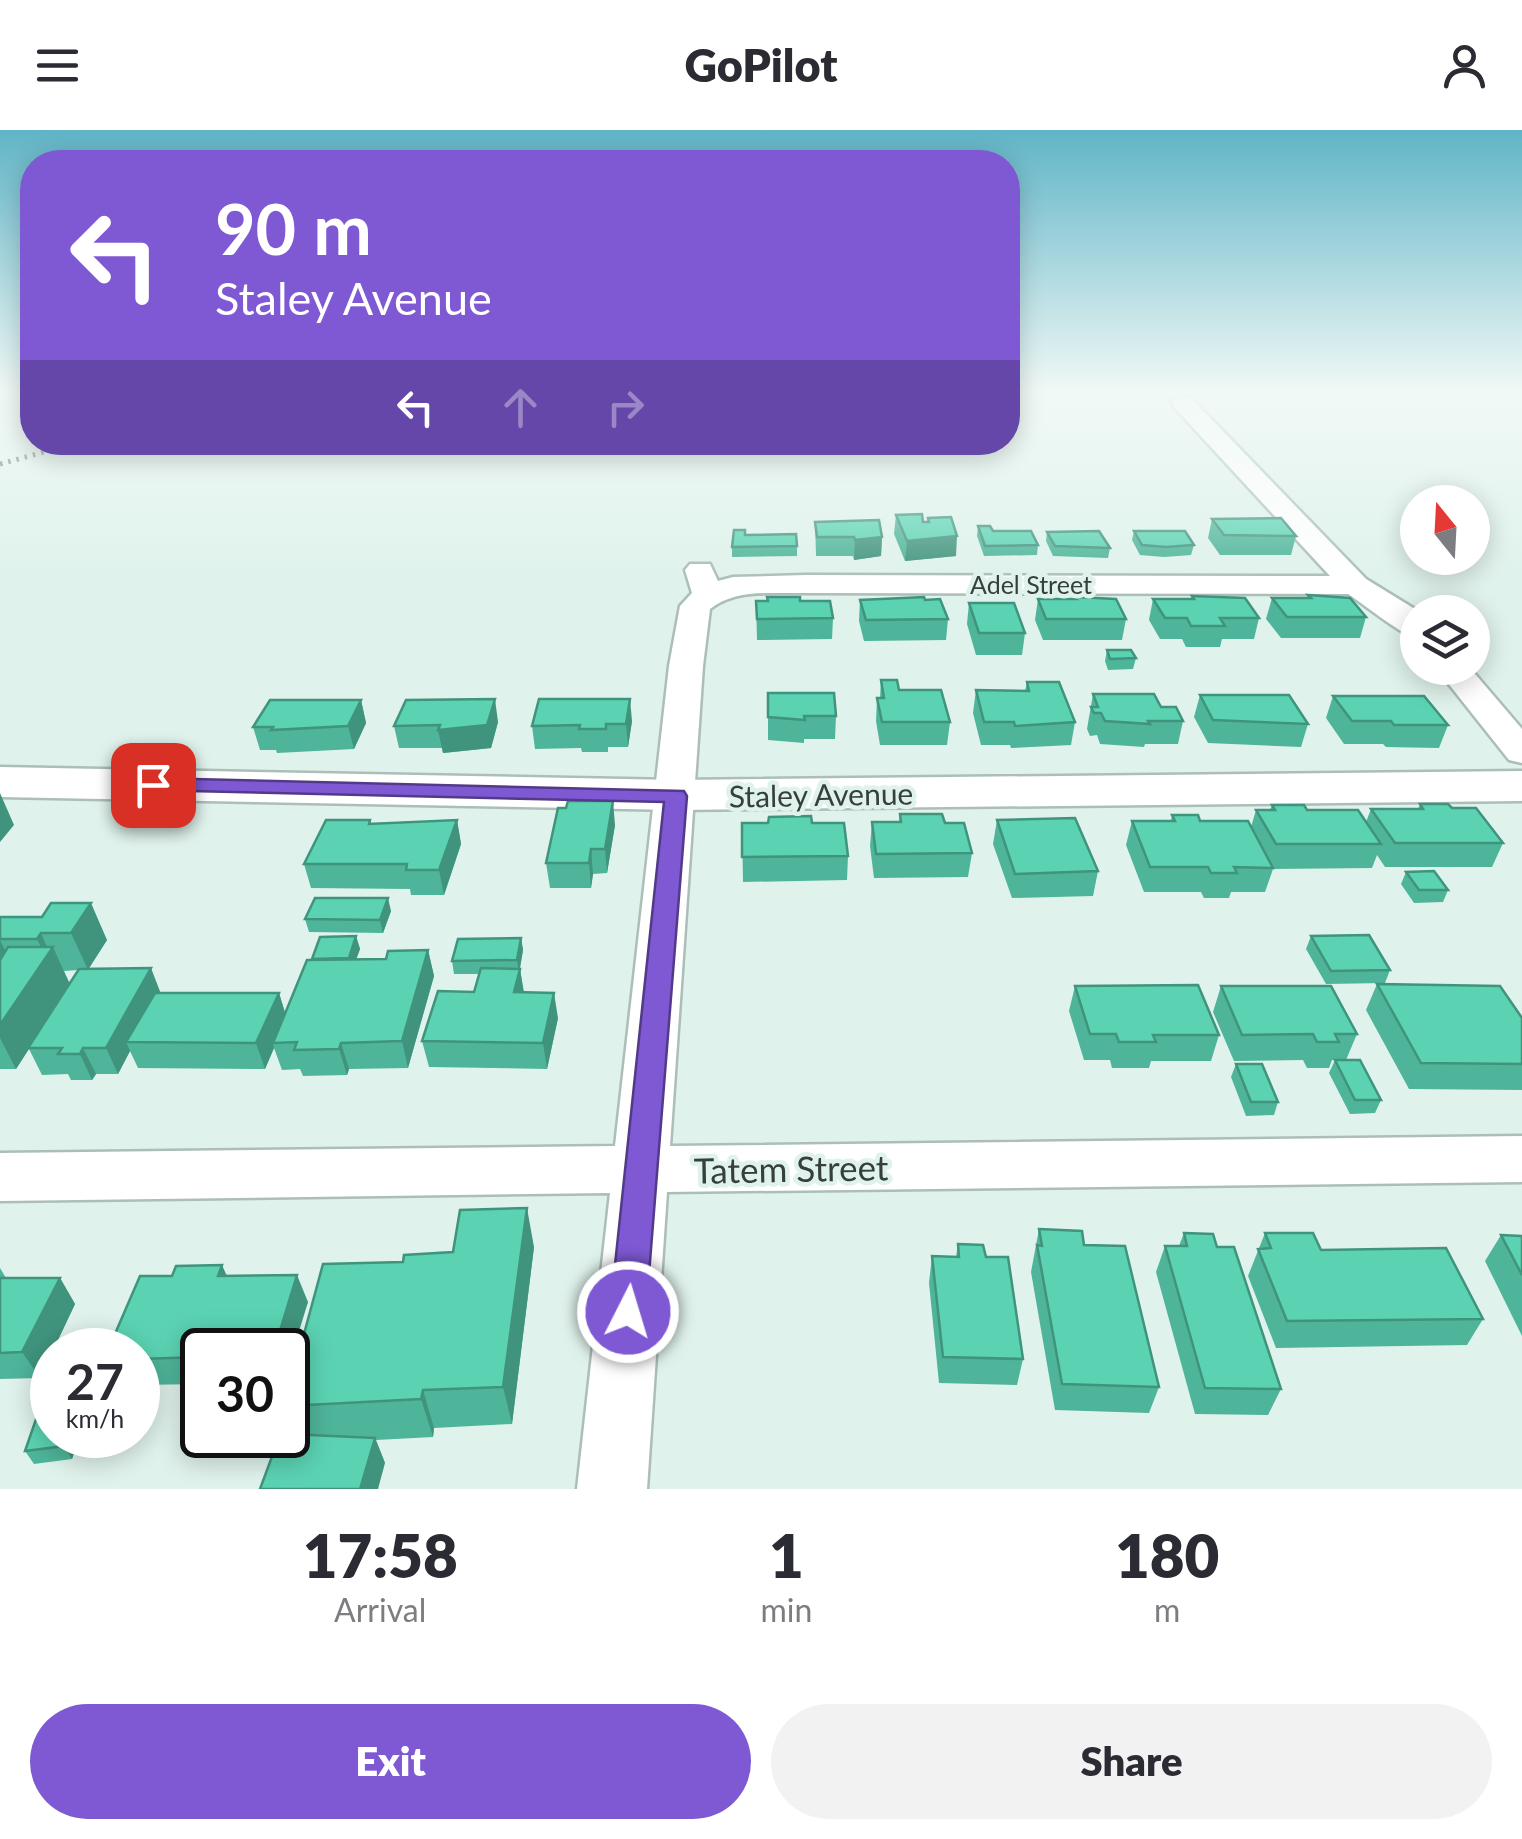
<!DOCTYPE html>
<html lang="en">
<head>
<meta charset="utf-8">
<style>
  body { margin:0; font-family:Lato,sans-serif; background:#f2f2f3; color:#2b2b33; height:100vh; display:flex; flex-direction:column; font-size:38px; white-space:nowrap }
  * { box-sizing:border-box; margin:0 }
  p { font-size:32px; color:#7c7c81 }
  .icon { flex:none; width:55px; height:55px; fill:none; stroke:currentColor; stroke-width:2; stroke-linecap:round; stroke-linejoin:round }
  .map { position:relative; height:1359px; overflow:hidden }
  .details { display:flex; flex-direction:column; background:#fff; flex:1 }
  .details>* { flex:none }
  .guide { position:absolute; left:20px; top:20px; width:1000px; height:305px; border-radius:40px; box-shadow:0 5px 25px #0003; background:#7e59d3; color:#fff; overflow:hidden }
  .needle { width:65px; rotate:342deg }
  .buttons { position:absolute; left:1400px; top:355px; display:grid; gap:20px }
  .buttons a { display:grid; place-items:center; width:90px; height:90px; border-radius:50%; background:#fff; box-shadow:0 5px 25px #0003; font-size:50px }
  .speed { position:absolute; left:30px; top:1198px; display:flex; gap:20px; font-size:50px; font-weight:700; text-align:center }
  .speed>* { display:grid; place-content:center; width:130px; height:130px; border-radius:50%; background:#fff; box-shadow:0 5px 25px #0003; line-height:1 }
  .speed small { font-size:25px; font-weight:400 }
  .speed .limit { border:5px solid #111; border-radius:15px; background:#fff; color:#111 }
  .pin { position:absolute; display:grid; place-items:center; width:85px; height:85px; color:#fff; margin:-42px; border-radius:20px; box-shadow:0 5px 15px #0006 }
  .me { position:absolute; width:110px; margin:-55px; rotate:5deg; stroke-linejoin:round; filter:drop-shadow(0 0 8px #0008) }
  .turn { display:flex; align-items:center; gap:35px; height:210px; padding:0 30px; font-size:45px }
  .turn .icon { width:130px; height:130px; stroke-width:2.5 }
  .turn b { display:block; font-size:70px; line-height:85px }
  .lanes { display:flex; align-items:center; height:95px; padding:0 30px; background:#0003; justify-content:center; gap:50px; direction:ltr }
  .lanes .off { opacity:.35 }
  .eta { display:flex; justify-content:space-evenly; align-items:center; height:170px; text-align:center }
  .eta b { font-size:60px; font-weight:800; line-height:70px }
  .action { display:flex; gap:20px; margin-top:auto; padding:20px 30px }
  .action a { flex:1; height:115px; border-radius:60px; background:#7e59d3; color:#fff; font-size:40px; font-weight:800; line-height:115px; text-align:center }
  .action a+a { background:#f2f2f3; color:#2b2b33 }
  header { display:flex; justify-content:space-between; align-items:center; height:130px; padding:0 30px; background:#fff; font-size:45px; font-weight:800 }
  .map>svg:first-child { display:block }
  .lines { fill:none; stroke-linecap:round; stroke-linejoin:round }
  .minor-casing { stroke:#acbeb8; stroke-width:5 }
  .tertiary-casing { stroke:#acbeb8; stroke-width:5 }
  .minor { fill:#fff; fill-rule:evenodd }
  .tertiary { fill:#fff; fill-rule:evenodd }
  .rail { stroke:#49524f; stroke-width:5; stroke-dasharray:2.5 6; stroke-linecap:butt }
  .wall { fill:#4eb59a; fill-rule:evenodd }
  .shaded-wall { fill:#40947d }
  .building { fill:#5bd3b3; stroke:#40947d; stroke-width:2.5 }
  .route { fill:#7e59d3; stroke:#523a89; stroke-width:2.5 }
  .labels { text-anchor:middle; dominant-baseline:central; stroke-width:9; stroke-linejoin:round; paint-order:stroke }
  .far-street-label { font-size:25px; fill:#373f3c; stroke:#dff2eb }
  .street-label { font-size:30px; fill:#373f3c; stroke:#dff2eb }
  .near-street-label { font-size:35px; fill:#373f3c; stroke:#dff2eb }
</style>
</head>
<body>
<header><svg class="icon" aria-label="menu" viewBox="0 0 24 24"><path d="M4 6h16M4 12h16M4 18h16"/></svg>GoPilot<svg class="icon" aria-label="person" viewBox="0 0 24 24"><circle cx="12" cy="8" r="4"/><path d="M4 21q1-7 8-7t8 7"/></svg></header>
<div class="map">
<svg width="1522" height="1359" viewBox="0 0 1522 1359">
  <rect width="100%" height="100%" fill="#dff2eb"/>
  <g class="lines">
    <g class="minor-casing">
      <path id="minor" d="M1182 266 1190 267 1366 449 1418 481V509C1403 506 1365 475 1348 464L805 463C773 464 737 458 710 479L703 536 670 1016 1522 1006V1052L667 1062 647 1359H577L610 1063 0 1071V1023L615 1016 669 536 680 476 692 463 685 440 690 434H710L718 451 733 447 805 445 1330 446 1174 277 1171 272Z
        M1436 538H1470L1522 599V633L1509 630Z"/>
    </g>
    <g class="tertiary-casing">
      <path id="tertiary" d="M0 637 676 650 1522 641V671L676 680 0 667Z"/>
    </g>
    <use href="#minor" class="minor"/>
    <use href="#tertiary" class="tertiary"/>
    <path class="rail" d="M0 334 81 312"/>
  </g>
  <path class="wall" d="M896 385 923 392H927L928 388 956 426 905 431 894 404Z
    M1212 389 1296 406 1291 425H1220L1208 408Z
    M815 392 882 407 881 426 854 430 853 426H816Z
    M978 396 1038 415 1037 425 984 426 977 406Z
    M1134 401 1194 415 1191 425 1164 427 1140 425 1132 410Z
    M1047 402 1110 418 1108 428 1053 426 1046 411Z
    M745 405 797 416V426L732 427V417Z
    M1308 465 1366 487 1360 508H1281L1266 489 1272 468H1307Z
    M1192 466 1259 488 1254 509H1222L1220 517H1186L1182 509H1160L1149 490 1153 469H1191Z
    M1076 467 1126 489 1122 510H1043L1035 490 1038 469H1076Z
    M860 470H925L948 489 946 510 864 511 859 491Z
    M756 471H800L833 488 832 509 757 510Z
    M969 473 1025 503 1022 525H976L967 494Z
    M1107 520 1136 528 1133 539 1108 540 1105 531Z
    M881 550 899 560 950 592 947 615H880L876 591 877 568H880Z
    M1027 552 1075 592 1071 615 1011 618 1010 615H981L973 583 976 560 1025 561Z
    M768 563 836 586 835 609H804V613L768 610Z
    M1093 564 1161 577 1183 591 1178 614H1145L1144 617 1100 614 1097 605 1090 606 1087 599Z
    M1200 565 1308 594 1301 617 1208 613 1194 587Z
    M1333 566 1448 595 1439 618 1386 617 1383 614H1344L1326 588Z
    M361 570 366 593 354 619 277 623 276 620H260L253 597Z
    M632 591 628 617H608V622H582L581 618 535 619 532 596Z
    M498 592 491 618 443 623 442 618H399L394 596Z
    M1420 674 1452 678 1503 713 1492 737H1385L1377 725 1372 738 1273 739 1265 762H1231L1229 768H1204L1201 762H1144L1126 715 1132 691H1171L1172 685 1200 691 1251 697 1256 680H1270L1272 675 1307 680 1366 692 1371 679H1418Z
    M900 684 945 693 972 723 968 747 874 748 870 716 872 692H899Z
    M370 690 371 693 457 690 461 714 444 765H411L410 759 311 758 304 734Z
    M997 690 1098 741 1093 766 1012 768 993 714Z
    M742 693H812L848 726 847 750 743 752Z
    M615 695 607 743 593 744 591 758H550L546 733Z
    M1406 742 1448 760 1443 772 1414 773 1401 754Z
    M391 781 383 803 309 802 305 789Z
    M0 787 107 810 88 839 161 863H279L285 883 313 830 356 806 360 819 356 829H386L428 820 434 846 408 938 349 939 347 945 303 946 300 939 282 940 274 918 265 939 138 938 130 921 118 944H96L92 950H71L68 944 42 945 29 919 16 939H0ZM78 840 70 854 64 841Z
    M1311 806 1390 840 1385 853 1326 854 1306 819Z
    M521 808 523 820 520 839 524 862 558 888 547 939 429 937 422 911 474 862 479 844H454L452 831Z
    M1377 854 1522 888V960L1409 959 1366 880Z
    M1075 856 1219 905 1211 931H1151L1149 938H1112L1110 930H1084L1069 881Z
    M1221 856 1357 904 1346 930H1332L1329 938H1307L1303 930 1234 931 1213 882Z
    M1335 930 1381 970 1375 983 1350 984 1329 943Z
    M1236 934 1278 972 1274 985 1246 986 1231 947Z
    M1039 1099 1084 1115 1159 1257 1149 1283 1055 1280 1031 1142Z
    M1184 1103 1217 1117 1281 1259 1268 1285 1195 1284 1156 1142 1165 1116H1179Z
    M1265 1103 1321 1120 1483 1189 1467 1215 1276 1218 1248 1146Z
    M1501 1105 1522 1106V1206L1485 1131Z
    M958 1114 986 1127 1023 1229 1017 1255 939 1253 929 1153 932 1126 956 1127Z
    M534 1117 512 1294 434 1298 433 1307 376 1310 385 1333 297 1305 288 1284V1263L403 1132Z
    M0 1138 6 1148H60L75 1174 40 1248 0 1249Z
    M227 1146 308 1172 288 1220H202V1254L138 1255V1220Z
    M80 1305 72 1329 34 1334 25 1321Z"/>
  <path class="shaded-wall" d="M957 406 956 426 905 431 907 411Z
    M882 407 881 426 854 430 855 410Z
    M495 569 498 592 491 618 443 623 438 600Z
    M630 569 632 591 628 617 626 594Z
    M361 570 366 593 354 619 348 596Z
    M0 663 14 695 0 712Z
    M613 671 615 695 607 743 605 719Z
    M457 690 461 714 444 765 439 740Z
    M591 719 593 744 591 758 589 733Z
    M388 768 391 781 383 803 380 790Z
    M91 773 107 810 88 840 71 803Z
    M41 803 49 822 53 817 70 855 16 939 0 908V895L46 828 37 809Z
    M356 806 360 819 352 841 349 828Z
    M521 808 523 820 519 842 520 839 524 865 514 862 519 843 517 830Z
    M0 810 18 846 0 871Z
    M428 820 434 846 408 938 402 911Z
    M151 838 161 864 126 912 130 921 118 944 106 918Z
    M279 863 287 889 273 913 274 918 265 939 256 913Z
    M554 863 558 888 547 939 543 913Z
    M341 913 349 939 347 945 339 919Z
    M83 918 96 944 92 950 80 924Z
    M527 1078 534 1117 512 1294 503 1257Z
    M222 1135 234 1162 218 1146Z
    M297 1145 308 1172 288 1237V1220H274Z
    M60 1148 75 1174 40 1248 22 1222Z
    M423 1260 434 1298 433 1307 421 1269Z
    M67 1305H80L72 1329 64 1316Z
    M375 1308 385 1333 378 1359H360Z"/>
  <path class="building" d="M922 384 923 392H929L928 388 951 387 957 406 907 411 896 385Z
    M1281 388 1296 406 1224 405 1212 389Z
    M879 390 882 407 855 410 854 407H817L815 392Z
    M978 396H990L993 401H1031L1038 415 985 416Z
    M734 400H745V405L796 404 797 416 732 417Z
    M1099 401 1110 418 1055 416 1047 402Z
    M1134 401H1185L1194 415 1166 417 1142 415Z
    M1308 465 1350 468 1366 487H1287L1272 468H1311Z
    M1192 466 1245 468 1259 488H1220L1225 496H1191L1187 488H1165L1153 469H1194Z
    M767 467H800V471H830L833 488 757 489 756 471H768Z
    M924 467 925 470 940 469 948 489 866 490 860 470Z
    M1076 467 1116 469 1126 489H1046L1038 469H1077Z
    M969 473H1014L1025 503H979Z
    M1107 520H1131L1136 528 1110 529Z
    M881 550H897L899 560H941L950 592H882L877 568H884Z
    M1027 552H1059L1075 592 1015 596 1014 592H984L976 560 1029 561Z
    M768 563H834L836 586H804L805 590 768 587Z
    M1093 564H1154L1161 577H1176L1183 591H1148L1150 594 1105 591 1101 583H1094L1091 577H1098Z
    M1200 565H1289L1308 594 1213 590Z
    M1333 566H1424L1448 595H1394L1391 591H1352Z
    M495 569 487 595 438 600 440 595 394 596 406 570Z
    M539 569H630L626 594H606V599H579L580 595 532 596Z
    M270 570H361L348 596 271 600 273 597H253Z
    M568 671H613L605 719H591L589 733H546L558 678H566Z
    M1420 674H1448L1452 678H1476L1503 713H1395L1371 679H1423Z
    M1272 675H1304L1307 680H1358L1381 714H1276L1256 680H1275Z
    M900 684H942L945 693H964L972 723 876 724 872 692H901Z
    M1172 685H1198L1200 691H1248L1273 738 1234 737 1237 743H1211L1208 737H1150L1132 691H1175Z
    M811 686 812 693H844L848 726 742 727V693H768L769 687Z
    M1075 688 1098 741 1015 744 997 690Z
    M326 690H370L369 694 457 690 439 740H406L407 734H304Z
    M1434 741 1448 760H1419L1406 742Z
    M315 768H388L380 790 305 789Z
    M51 773H91L71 803H41L37 809H0V787H42Z
    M1369 805 1390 840 1331 841 1311 806Z
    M356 806 349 828 312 829 320 807Z
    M521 808 517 830 452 831 458 809Z
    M8 817H53L0 895V830Z
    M428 820 402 911 341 913 339 919 294 920 297 912 273 913 307 830 386 829 388 821Z
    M151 838 106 918H83L80 924H58L62 918H28L79 839Z
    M481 838 520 839 514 862 554 863 543 913 422 911 438 861 474 862Z
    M1377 854 1500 856 1522 888V934L1421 933Z
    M1198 855 1219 905H1153L1156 912H1119L1116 904H1090L1075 856Z
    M1221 856H1331L1357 904H1335L1339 912H1317L1313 904 1242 905Z
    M155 863H279L256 913 126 912Z
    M1335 930H1360L1381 970H1355Z
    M1236 934H1262L1278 972H1251Z
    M527 1078 503 1257 423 1260 421 1269 288 1276V1263L323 1134 403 1132 404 1125 453 1122 460 1080Z
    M1039 1099 1082 1101 1084 1115 1125 1116 1159 1257 1062 1254 1037 1115 1042 1116Z
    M1184 1103 1213 1104 1217 1117H1234L1281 1259 1205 1258 1165 1116H1187Z
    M1265 1103H1313L1321 1120 1446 1118 1483 1189 1287 1191 1258 1119 1271 1118Z
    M1501 1105 1522 1106V1145Z
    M958 1114 983 1115 986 1127H1008L1023 1229 943 1227 932 1126 959 1127Z
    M222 1135 218 1146 297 1145 274 1220H202V1227L138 1229V1220H108L140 1146H172L176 1136Z
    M0 1148H60L22 1222 0 1223Z
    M52 1268V1305H67L64 1316 25 1321 43 1269Z
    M288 1304 375 1308 360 1359H260L280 1305Z"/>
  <linearGradient id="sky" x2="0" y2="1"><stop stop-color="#60b4c7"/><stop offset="0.58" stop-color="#f1f9f6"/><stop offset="1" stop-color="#f1f9f6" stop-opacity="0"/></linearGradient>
  <rect width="1522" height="453" fill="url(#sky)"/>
  <path class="route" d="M153 648 684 661 687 666 646 1182 640 1193 628 1198 615 1193 610 1182 664 672 145 660 142 655Z"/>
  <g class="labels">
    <g class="far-street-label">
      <text x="1031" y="454">Adel Street</text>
    </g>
    <g class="street-label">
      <text transform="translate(821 664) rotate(-1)">Staley Avenue</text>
    </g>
    <g class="near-street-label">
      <text transform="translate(791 1038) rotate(-1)">Tatem Street</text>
    </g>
  </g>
</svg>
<div class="buttons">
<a><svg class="needle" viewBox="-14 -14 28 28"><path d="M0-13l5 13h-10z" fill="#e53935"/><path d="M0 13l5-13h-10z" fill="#7c7c81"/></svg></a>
<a><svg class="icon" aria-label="layers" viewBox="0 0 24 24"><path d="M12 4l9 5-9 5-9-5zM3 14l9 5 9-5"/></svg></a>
</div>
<div class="speed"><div>27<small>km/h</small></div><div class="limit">30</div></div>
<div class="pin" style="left:153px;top:655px;background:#d93025"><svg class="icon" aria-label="arrive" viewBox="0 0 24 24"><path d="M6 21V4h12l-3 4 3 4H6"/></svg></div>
<svg class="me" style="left:628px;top:1182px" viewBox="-20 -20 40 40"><circle r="17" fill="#7e59d3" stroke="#fff" stroke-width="3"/><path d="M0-11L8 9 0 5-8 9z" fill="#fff"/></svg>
<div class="guide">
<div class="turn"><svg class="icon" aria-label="left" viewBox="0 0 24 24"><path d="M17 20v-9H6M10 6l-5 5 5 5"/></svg><div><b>90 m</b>Staley Avenue</div></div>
<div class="lanes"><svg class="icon" aria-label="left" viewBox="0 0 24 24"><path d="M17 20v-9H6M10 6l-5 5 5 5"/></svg><svg class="icon off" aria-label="ahead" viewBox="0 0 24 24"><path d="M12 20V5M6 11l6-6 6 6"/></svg><svg class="icon off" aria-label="right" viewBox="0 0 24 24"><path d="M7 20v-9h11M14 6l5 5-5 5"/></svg></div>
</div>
</div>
<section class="details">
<div class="eta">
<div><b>17:58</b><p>Arrival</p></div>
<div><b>1</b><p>min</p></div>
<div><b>180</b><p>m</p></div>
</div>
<div class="action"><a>Exit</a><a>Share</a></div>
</section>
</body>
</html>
